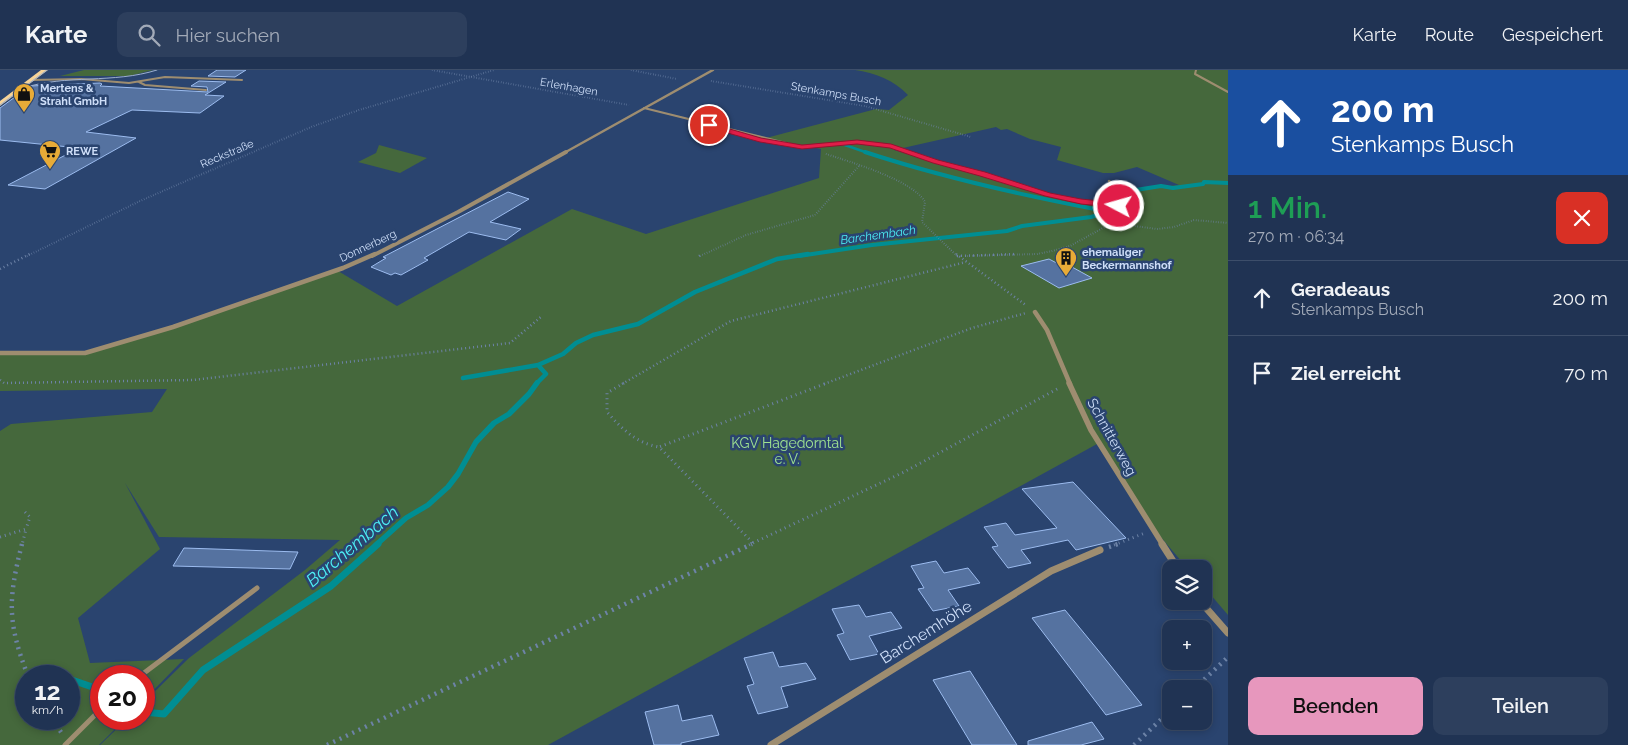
<!DOCTYPE html>
<html lang="de">
<head>
<meta charset="utf-8">
<style>
  body { margin:0; font-family:Raleway,sans-serif; background:#2d3f5d; color:#f1f3f6; height:100vh; display:flex; flex-direction:column; font-size:19px; white-space:nowrap }
  * { box-sizing:border-box; margin:0 }
  p { font-size:16px; color:#a2aab8 }
  .icon { flex:none; width:28px; height:28px; fill:none; stroke:currentColor; stroke-width:2; stroke-linecap:round; stroke-linejoin:round }
  .map { position:relative; flex:1; overflow:hidden }
  .side { display:flex; flex-direction:column; background:#203353; width:400px }
  .side>* { flex:none }
  .banner { background:#1a4fa0; color:#fff; overflow:hidden }
  .fabs { position:absolute; left:1162px; top:490px; display:grid; gap:10px }
  .fabs a { display:grid; place-items:center; width:50px; height:50px; border-radius:10px; background:#203353; box-shadow:0 2px 8px #0003,0 0 0 1px #3d4e6a; font-size:25px }
  .speed { position:absolute; left:15px; top:595px; display:flex; gap:10px; font-size:25px; font-weight:700; text-align:center }
  .speed>* { display:grid; place-content:center; width:65px; height:65px; border-radius:50%; background:#203353; box-shadow:0 2px 8px #0003,0 0 0 1px #3d4e6a; line-height:1 }
  .speed small { font-size:12px; font-weight:400 }
  .speed .limit { border:8px solid #d22; background:#fff; color:#111 }
  .pin { position:absolute; display:grid; place-items:center; width:42px; height:42px; color:#fff; margin:-21px; border:2px solid #fff; border-radius:50%; box-shadow:0 1px 5px #0007 }
  .me { position:absolute; width:55px; margin:-28px; rotate:276deg; stroke-linejoin:round; filter:drop-shadow(0 0 4px #0008) }
  .turn { display:flex; align-items:center; gap:18px; height:105px; padding:0 20px; font-size:22px }
  .turn .icon { width:65px; height:65px; stroke-width:2.5 }
  .turn b { display:block; font-size:35px; line-height:42px }
  .round { display:grid; place-items:center; flex:none; width:52px; height:52px; border-radius:10px; background:#2d3f5d }
  .summary { display:flex; align-items:center; justify-content:space-between; height:85px; padding:0 20px }
  h1 { font-size:30px; font-weight:600; line-height:38px; color:#1e9e55 }
  .primary-button { display:flex; gap:10px; margin-top:auto; padding:10px 20px }
  .primary-button a { flex:1; height:58px; border-radius:10px; background:#e797bd; color:#111; font-size:20px; font-weight:600; line-height:58px; text-align:center }
  .primary-button a+a { background:#2d3f5d; color:#f1f3f6 }
  ul { padding:0; list-style:none }
  li { display:flex; align-items:center; gap:15px; height:75px; padding:0 20px; border-top:1px solid #3d4e6a }
  li div { flex:1 }
  li b { display:block; font-size:19px }
  li em { font-style:normal }
  header { display:flex; align-items:center; gap:30px; box-sizing:border-box; height:70px; padding:0 25px; background:#203353; border-bottom:1px solid #3d4e6a }
  header strong { font-size:24px }
  nav { display:flex; gap:28px; margin-inline-start:auto; font-size:18px }
  .search { width:350px; height:45px; background:#2d3f5d; display:flex; align-items:center; gap:12px; box-sizing:border-box; padding:0 18px; border-radius:10px; color:#a2aab8; font-size:19px }
  main { display:flex; flex:1; min-height:0 }
  .map>svg:first-child { display:block }
  .green { fill:#45683c; fill-rule:evenodd }
  .lines { fill:none; stroke-linecap:round; stroke-linejoin:round }
  .stream-far4 { stroke:#008e93; stroke-width:2.5 }
  .stream-far3 { stroke:#008e93; stroke-width:4 }
  .stream-far2 { stroke:#008e93; stroke-width:4.5 }
  .stream-far1 { stroke:#008e93; stroke-width:5.5 }
  .stream { stroke:#008e93; stroke-width:7 }
  .building { fill:#5572a0; stroke:#9cbcef }
  .path-far3 { stroke:#6d83a7; stroke-width:2; stroke-dasharray:0.5 2; stroke-linecap:butt }
  .path-far2 { stroke:#6d83a7; stroke-width:2.5; stroke-dasharray:1 3; stroke-linecap:butt }
  .path-far1 { stroke:#6d83a7; stroke-width:3; stroke-dasharray:1 4; stroke-linecap:butt }
  .path { stroke:#6d83a7; stroke-width:4.5; stroke-dasharray:2 5; stroke-linecap:butt }
  .lane-far2 { stroke:#9e8d70; stroke-width:2 }
  .lane-far1 { stroke:#9e8d70; stroke-width:2.5 }
  .lane { stroke:#9e8d70; stroke-width:5 }
  .street-far4 { stroke:#9e8d70; stroke-width:2.5 }
  .street-far3 { stroke:#9e8d70; stroke-width:4 }
  .street-far2 { stroke:#9e8d70; stroke-width:4.5 }
  .street-far1 { stroke:#9e8d70; stroke-width:5.5 }
  .street { stroke:#9e8d70; stroke-width:7 }
  .primary { fill:#f6d398; fill-rule:evenodd }
  .tram { stroke:#9cafce; stroke-width:1 }
  .route { fill:#e11d48; stroke:#92132f }
  .labels { text-anchor:middle; dominant-baseline:central; stroke-width:5; stroke-linejoin:round; paint-order:stroke }
  .far-street-label { font-size:11px; fill:#cedef8; stroke:#2a446f }
  .far-poi-label { font-size:11px; font-weight:bold; fill:#cedef8; stroke:#2a446f; text-anchor:start }
  .far-water-label { font-size:12px; font-style:italic; fill:#4deef5; stroke:#2a446f }
  .street-label { font-size:14px; fill:#cedef8; stroke:#2a446f }
  .park-label { font-size:14px; fill:#a0e390; stroke:#2a446f }
  .near-street-label { font-size:16px; fill:#cedef8; stroke:#2a446f }
  .near-water-label { font-size:18px; font-style:italic; fill:#4deef5; stroke:#2a446f }
</style>
</head>
<body>
<header>
<strong>Karte</strong>
<div class="search"><svg class="icon" aria-label="search" viewBox="0 0 24 24"><circle cx="10" cy="10" r="6"/><path d="M15 15l6 6"/></svg>Hier suchen</div>
<nav><a>Karte</a><a>Route</a><a>Gespeichert</a></nav>
</header>
<main>
<div class="map">
<svg width="1228" height="675" viewBox="0 0 1228 675">
  <rect width="100%" height="100%" fill="#2a446f"/>
  <path class="green" d="M84 0H153L129 6H60Z
    M855 0H1228V545L1204 517V499H1188L1142 445 1097 374 548 675H100L127 649H144V632L189 588 305 500 340 470 159 467 125 413 160 479 78 548 90 593 184 589 144 630V606H101V649H125L99 675H0V361L11 354 152 342 167 319 0 321V285L85 283 133 270 338 201 397 236 572 139 646 164 819 108 821 79 766 68 876 39 889 40 908 25C894 10 875 3 855 0ZM996 57 1001 60 1007 59 1030 69 1061 77 1057 90 1103 103H1114L1137 97 1179 115 1123 121 1133 126 1124 138 1075 132 894 80ZM26 606H69V649H26Z
    M379 75 427 88 400 103 358 92 376 83Z"/>
  <g class="lines">
    <path class="stream-far4" d="M842 74 868 83"/>
    <path class="stream-far3" d="M865 82C941 107 1021 125 1100 140
      M799 186 872 175 1007 161 1022 156 1091 147 1101 144 1100 139 1114 130V125L1117 123 1161 116 1173 118 1203 114 1204 112 1228 113"/>
    <path class="stream-far2" d="M463 308 538 295
      M536 314 546 304 538 295 563 284 576 273 593 265 638 254 695 222 777 189 808 184"/>
    <path class="stream-far1" d="M376 475 406 448 428 435 448 417 458 404 476 372 494 353 509 344 529 324 537 313"/>
    <path class="stream" d="M50 604 58 606
      M69 609 101 620
      M144 642 164 644 203 600 331 516 378 474"/>
  </g>
  <path class="building" d="M217 0H246L235 7 208 6Z
    M199 11 226 12 205 25 224 26 200 43 132 40 86 62 136 68 45 119 8 115 79 78 0 70V38L30 16 100 13 102 14 100 16 208 22 207 17 191 16Z
    M508 122 529 129 490 152 521 159 506 170 469 162 424 188 428 190 401 205 395 203 391 205 371 197 386 188 383 187Z
    M1049 189 1066 198 1072 197 1092 208 1059 218 1021 196Z
    M1073 412 1126 468 1076 480 1068 470 1021 480 1031 493 1008 498 992 477 998 476 984 457 1006 453 1015 465 1057 458 1022 419Z
    M184 478 214 479 298 482 290 499 173 496Z
    M936 491 944 503 968 498 980 513 948 520 959 536 933 541 918 519 924 518 911 496Z
    M859 535 866 547 891 542 902 558 869 566 879 584 850 590 837 565 844 563 832 539Z
    M1065 540 1102 585 1142 635 1106 645 1032 548Z
    M773 582 779 597 806 593 816 609 781 617 788 637 758 644 747 616 754 614 744 588Z
    M970 601 1003 653 1017 675H972L933 610Z
    M678 635 682 651 712 645 719 665 681 673V675H654L645 642Z
    M1092 652 1104 669 1081 675H1028V671Z"/>
  <g class="lines">
    <path class="path-far3" d="M432 0 629 35
      M631 0 677 9
      M711 11 865 36 971 67
      M826 84C850 92 913 110 925 132L922 152 957 186
      M27 186 140 131 311 57 359 40 494 0
      M700 186 746 165 815 145 859 96
      M967 186 1037 184 1052 181 1070 176 1112 153 1157 159 1174 157 1194 150 1228 153"/>
    <path class="path-far2" d="M956 184 1027 236
      M699 186 702 184
      M957 186 1017 184
      M0 199 30 184
      M0 310 4 313 193 310 510 273 542 246
      M622 314 731 251 966 192
      M824 314 972 258 1026 243"/>
    <path class="path-far1" d="M624 313 607 323V342C622 359 636 373 659 377
      M25 442 30 447 26 459
      M0 467 26 459 22 475
      M753 473 904 402 1059 318
      M749 475 753 473 659 377 827 313
      M1114 475 1145 463"/>
    <path class="path" d="M22 474C8 529 7 552 28 606
      M1109 477 1118 474
      M1194 619 1228 587
      M52 649 63 665
      M327 675 752 474
      M1134 675 1171 640"/>
    <path class="lane-far2" d="M1196 0 1195 4 1228 22
      M31 10 81 9 129 13 165 7 242 10
      M139 12 145 15 206 20
      M644 38 802 77 857 72 891 76 910 83"/>
    <path class="lane-far1" d="M907 82 935 92 983 104 1048 125 1081 132 1119 136 1124 123 1109 111"/>
    <path class="lane" d="M140 606 257 518
      M65 675 101 639"/>
    <path class="street-far4" d="M564 83 713 0"/>
    <path class="street-far3" d="M372 186 458 142 566 82"/>
    <path class="street-far2" d="M1035 242 1047 260 1070 314
      M0 283H85L173 257 343 198 375 184"/>
    <path class="street-far1" d="M1069 313 1091 360 1163 475"/>
    <path class="street" d="M1162 474 1178 499
      M1200 531 1228 563
      M771 675 1051 501 1100 480"/>
    <path class="primary" d="M41 0H48L0 36V31Z"/>
    <path class="tram" d="M23 18C67 4 113 14 157 0
      M0 35 47 0"/>
  </g>
  <path class="route" d="M709 53 761 68 802 75 857 70 891 74 938 90 985 102 1050 123 1081 129 1119 133 1123 136 1119 138 1081 134 1045 126 980 106 933 93 890 78 857 74 802 79 760 72 706 57 705 55Z"/>
  <defs>
    <g id="shop-pin" transform="scale(1.125)"><path d="M0 17L-7.5 6A9.5 9.5 0 1 1 7.5 6Z" fill="#e8ab37" stroke="#2a446f"/><path d="M-5-2.5h2.3a2.7 3.5 0 0 1 5.4 0H5L5.5 6h-11ZM-1.5-2.5h3a1.5 2.3 0 0 0-3 0Z" fill="#111"/></g>
    <g id="supermarket-pin" transform="scale(1.125)"><path d="M0 17L-7.5 6A9.5 9.5 0 1 1 7.5 6Z" fill="#e8ab37" stroke="#2a446f"/><path d="M-6-5.5h2.5l.6 2H6L4.5 2H-2.5L-4.4-4H-6ZM-1.5 3.2a1.3 1.3 0 1 0 .1 0ZM3 3.2a1.3 1.3 0 1 0 .1 0Z" fill="#111"/></g>
    <g id="building-pin" transform="scale(1.125)"><path d="M0 17L-7.5 6A9.5 9.5 0 1 1 7.5 6Z" fill="#e8ab37" stroke="#2a446f"/><path d="M-4-6H4V6H1V3H-1V6H-4ZM-2.5-4.3h1.7v1.8h-1.7ZM.8-4.3h1.7v1.8H.8ZM-2.5-1h1.7V.8h-1.7ZM.8-1h1.7V.8H.8Z" fill="#111"/></g>
  </defs>
  <g fill-rule="evenodd">
    <use href="#shop-pin" x="24" y="24"/>
    <use href="#supermarket-pin" x="50" y="81"/>
    <use href="#building-pin" x="1066" y="188"/>
  </g>
  <g class="labels">
    <g class="far-street-label">
      <text transform="translate(569 17) rotate(10)">Erlenhagen</text>
      <text transform="translate(836 24) rotate(10)">Stenkamps Busch</text>
      <text transform="translate(227 84) rotate(-23)">Reckstraße</text>
      <text transform="translate(368 176) rotate(-25)">Donnerberg</text>
    </g>
    <g class="far-poi-label">
      <text x="40" y="18">Mertens &amp;<tspan x="40" dy="13">Strahl GmbH</tspan></text>
      <text x="66" y="81">REWE</text>
      <text x="1082" y="182">ehemaliger<tspan x="1082" dy="13">Beckermannshof</tspan></text>
    </g>
    <g class="far-water-label">
      <text transform="translate(878 165) rotate(-8)">Barchembach</text>
    </g>
    <g class="street-label">
      <text transform="translate(1112 367) rotate(61)">Schnitterweg</text>
    </g>
    <g class="park-label">
      <text x="787" y="373">KGV Hagedorntal<tspan x="787" dy="16">e. V.</tspan></text>
    </g>
    <g class="near-street-label">
      <text transform="translate(926 562) rotate(-32)">Barchemhöhe</text>
    </g>
    <g class="near-water-label">
      <text transform="translate(352 476) rotate(-40)">Barchembach</text>
    </g>
  </g>
</svg>
<div class="fabs">
<a><svg class="icon" aria-label="layers" viewBox="0 0 24 24"><path d="M12 4l9 5-9 5-9-5zM3 14l9 5 9-5"/></svg></a>
<a>+</a>
<a>−</a>
</div>
<div class="speed"><div>12<small>km/h</small></div><div class="limit">20</div></div>
<div class="pin" style="left:709px;top:55px;background:#d93025"><svg class="icon" aria-label="arrive" viewBox="0 0 24 24"><path d="M6 21V4h12l-3 4 3 4H6"/></svg></div>
<svg class="me" style="left:1119px;top:136px" viewBox="-20 -20 40 40"><circle r="17" fill="#e11d48" stroke="#fff" stroke-width="3"/><path d="M0-11L8 9 0 5-8 9z" fill="#fff"/></svg>
</div>
<section class="side">
<div class="banner">
<div class="turn"><svg class="icon" aria-label="ahead" viewBox="0 0 24 24"><path d="M12 20V5M6 11l6-6 6 6"/></svg><div><b>200 m</b>Stenkamps Busch</div></div>
</div>
<div class="summary"><div><h1>1 Min.</h1><p>270 m · 06:34</p></div><a class="round" style="background:#d93025;color:#fff"><svg class="icon" aria-label="close" viewBox="0 0 24 24"><path d="M6 6l12 12M18 6L6 18"/></svg></a></div>
<ul>
<li><svg class="icon" aria-label="ahead" viewBox="0 0 24 24"><path d="M12 20V5M6 11l6-6 6 6"/></svg><div><b>Geradeaus</b><p>Stenkamps Busch</p></div><em>200 m</em></li>
<li><svg class="icon" aria-label="arrive" viewBox="0 0 24 24"><path d="M6 21V4h12l-3 4 3 4H6"/></svg><div><b>Ziel erreicht</b></div><em>70 m</em></li>
</ul>
<div class="primary-button"><a>Beenden</a><a>Teilen</a></div>
</section>
</main>
</body>
</html>
